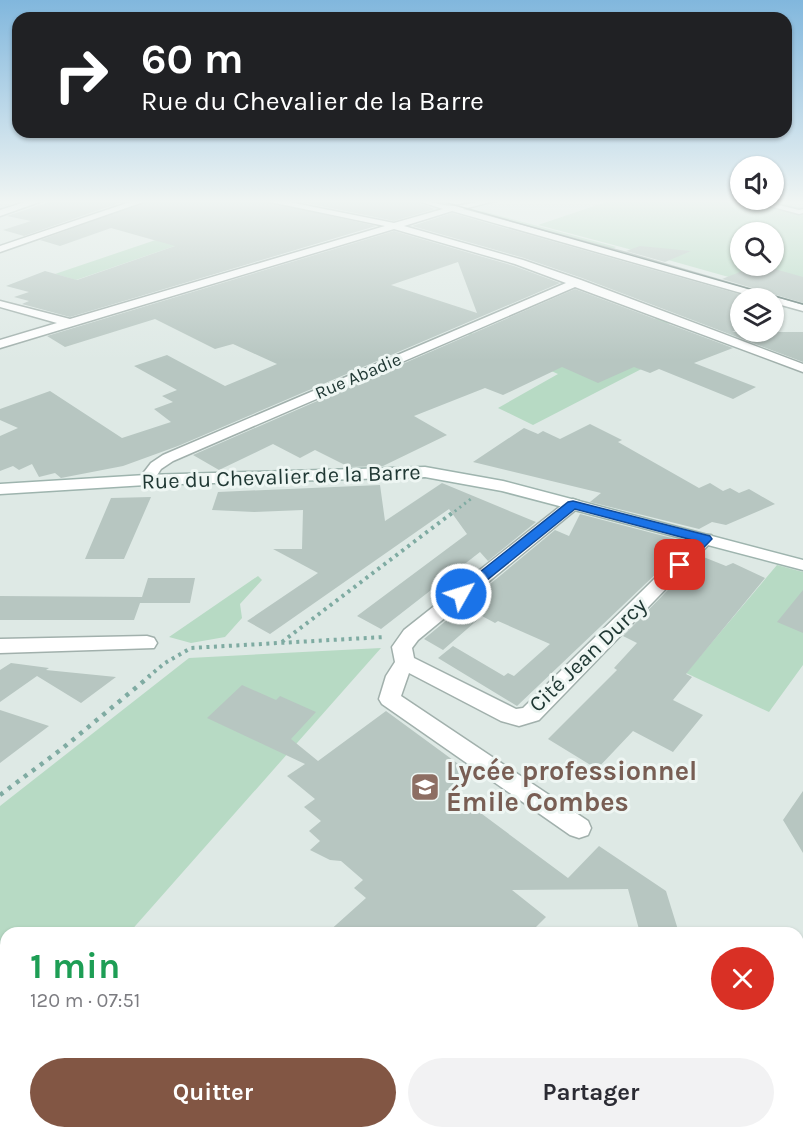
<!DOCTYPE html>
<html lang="fr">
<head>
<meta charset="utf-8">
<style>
  body { margin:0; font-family:Karla,sans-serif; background:#f2f2f3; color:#2b2b33; height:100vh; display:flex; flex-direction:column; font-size:22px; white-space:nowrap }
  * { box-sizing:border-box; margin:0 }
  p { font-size:20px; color:#7c7c81 }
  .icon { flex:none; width:33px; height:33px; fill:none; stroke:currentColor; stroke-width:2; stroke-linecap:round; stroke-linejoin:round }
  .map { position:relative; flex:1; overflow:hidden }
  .drawer { position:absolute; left:0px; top:927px; width:804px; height:212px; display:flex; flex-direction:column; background:#fff; border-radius:18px 18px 0 0; box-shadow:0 2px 4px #0004 }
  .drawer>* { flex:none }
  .banner { position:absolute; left:12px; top:12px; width:780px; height:126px; border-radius:18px; box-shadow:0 2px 4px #0004; background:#202124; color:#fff; overflow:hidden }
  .buttons { position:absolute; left:730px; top:156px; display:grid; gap:12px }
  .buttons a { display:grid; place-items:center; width:54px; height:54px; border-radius:50%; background:#fff; box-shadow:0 2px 4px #0004; font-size:30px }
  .pin { position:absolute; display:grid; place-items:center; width:51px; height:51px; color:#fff; margin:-26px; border-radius:12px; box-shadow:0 3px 9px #0006 }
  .me { position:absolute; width:66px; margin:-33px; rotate:51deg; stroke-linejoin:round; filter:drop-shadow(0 0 4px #0008) }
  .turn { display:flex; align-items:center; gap:21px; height:126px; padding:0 30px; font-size:27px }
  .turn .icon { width:78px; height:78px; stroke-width:2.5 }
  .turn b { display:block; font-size:42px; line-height:51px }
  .round { display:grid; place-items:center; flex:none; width:63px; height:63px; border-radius:32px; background:#f2f2f3 }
  .overview { display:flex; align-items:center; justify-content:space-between; height:102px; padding:0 30px }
  h1 { font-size:36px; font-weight:700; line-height:45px; color:#1e9e55 }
  .primary-button { display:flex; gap:12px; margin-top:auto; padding:12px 30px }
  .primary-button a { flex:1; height:69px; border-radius:36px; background:#825644; color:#fff; font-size:24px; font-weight:700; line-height:69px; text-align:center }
  .primary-button a+a { background:#f2f2f3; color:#2b2b33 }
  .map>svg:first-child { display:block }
  .green { fill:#b7dac4; fill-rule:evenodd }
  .building { fill:#b7c6c1; fill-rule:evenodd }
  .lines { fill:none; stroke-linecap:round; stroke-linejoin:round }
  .lane-casing { stroke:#a1b0ac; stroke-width:3 }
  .street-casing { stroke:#a1b0ac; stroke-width:3 }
  .secondary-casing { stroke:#9eb4ae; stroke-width:3 }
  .path-far2 { stroke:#7faba2; stroke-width:3; stroke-dasharray:2 4; stroke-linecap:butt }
  .path-far1 { stroke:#7faba2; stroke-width:4; stroke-dasharray:3 4.5; stroke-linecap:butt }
  .path { stroke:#7faba2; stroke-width:4.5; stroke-dasharray:4 6; stroke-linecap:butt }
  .lane { fill:#fff; fill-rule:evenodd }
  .street { fill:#fff; fill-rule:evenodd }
  .secondary { fill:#fff; fill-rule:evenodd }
  .tram { stroke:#5a746f; stroke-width:1.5 }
  .route { fill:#1a73e8; stroke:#114b97; stroke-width:1.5 }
  .labels { text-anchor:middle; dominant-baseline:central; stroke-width:6; stroke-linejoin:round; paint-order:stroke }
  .far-street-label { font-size:18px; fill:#203834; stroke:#eef6f3 }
  .street-label { font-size:22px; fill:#203834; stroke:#eef6f3 }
  .near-education-label { font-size:27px; font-weight:bold; fill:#785e54; stroke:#eef6f3; text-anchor:start }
</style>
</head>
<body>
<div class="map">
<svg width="803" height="1138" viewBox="0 0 803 1138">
  <rect width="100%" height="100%" fill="#dee9e5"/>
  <path class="green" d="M612 200H784L777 203 803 208V298L640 252 538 225ZM741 232H774V266H741Z
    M265 203 198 238 76 280 55 274Z
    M482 211 616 247 610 250 475 213Z
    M659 317 672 322 660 327 655 362 533 425 498 408 558 374 468 334 471 333 554 370 619 335Z
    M777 565 803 572V665L769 712 686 673Z
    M258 576 262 580 240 604 242 618 225 637 191 643 169 637Z
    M381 648 129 933H6V1072L0 1079V806L189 658Z"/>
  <path class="building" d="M55 200H128L24 236 3 230 31 221 7 216Z
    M151 200H259L376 226 70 317 22 304 29 301 14 297 29 292 6 286 45 271 77 280 175 246 111 228 60 246 40 240Z
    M292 200H412L435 209 394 221Z
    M452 213 753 298H741V328L732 332H803V362L582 278 524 258 412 226Z
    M394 231 514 266 560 283 178 446 123 466 61 478 55 473 39 477 32 464 19 470 13 466 0 471V436L18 428 0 420V409L50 391 122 438 171 422 154 409 173 402 162 396 177 390 134 366 167 355 225 386 277 364 233 344 215 349 155 319 65 347 47 336ZM458 262 477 313 391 285Z
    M640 246 691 251 665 262 626 251Z
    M755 266H764L803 277V303L722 279Z
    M575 289 733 348 694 363 756 387 733 399 659 369 650 373 634 367 598 383 562 367 503 395 485 388 414 416 447 435 383 466 349 467 315 450 300 458 273 444 219 470 193 455Z
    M590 424 622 440 618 442 699 488 710 483 723 491 730 488 739 493 749 489 775 504 726 525 712 522 699 529 590 502 601 493 473 462 524 428 538 434 543 431 560 439Z
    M442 483 536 522 488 561 480 552 381 629 357 616 467 534 449 509 270 634 247 621 318 573 273 549H302L303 510 254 512 212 510 218 492 380 485 385 521Z
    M151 497 124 559H85L111 498Z
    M580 514 679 540 671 544 682 549 517 706 438 658 453 646 504 676 508 673 514 676 550 644 498 621 495 623 482 616 443 650 424 639 555 530 569 536Z
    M701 556 726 566 733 563 765 578 686 674 692 677 673 700 703 715 673 752 633 731 597 769 548 739 617 670 614 668 637 643 623 636Z
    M148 578H195L190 603H140L134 620H0V596L142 597Z
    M803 590V633L777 622Z
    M11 663 49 668 46 670 116 677 81 703 37 676 0 702V670Z
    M242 685 276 700 280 696 316 712 291 739 318 761 386 711 472 774 451 791 568 878 599 846 666 891 679 933H640L628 889 512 890 546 917 530 933H327L366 898 354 888 363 880 341 861 330 860 310 850 320 841 309 831 321 821 304 807 315 799 287 776 305 764 207 718Z
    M0 710 49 726 0 763Z
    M803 791V853L783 820Z"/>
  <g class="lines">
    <g class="lane-casing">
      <path id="lane" d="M747 200H758L799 210 803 209V213L799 214Z"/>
    </g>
    <g class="street-casing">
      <path id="street" d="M32 200H45L0 216V210Z
        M136 200H149L0 252V246Z
        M261 200H279L394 223 443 209 416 200C429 200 445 207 455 206 470 204 484 200 499 200L463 209 629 254 803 305V311L774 303V298H759L452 211 404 226 523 260 581 280 803 364V372L575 287 173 461 161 469 152 483H140L138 480 151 463 163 455 566 283 515 264 394 229 0 348V340L57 323 0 307V301L70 319 385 226Z
        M573 499 579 501 581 504 579 507 418 640 412 648 414 658 516 709 523 708 699 535H711L714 539 539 720 519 726 501 721 409 673 401 696 588 821 591 828 588 835 579 838 570 835 382 704 379 699 386 676 395 662 392 647 404 630 567 501Z
        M147 636 154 638 157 643 154 648 0 653V639Z"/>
    </g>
    <g class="secondary-casing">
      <path id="secondary" d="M425 467 503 481 803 560V570L502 491 425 477 146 485 0 494V484L146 475Z"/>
    </g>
    <path class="path-far2" d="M450 515 472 498"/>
    <path class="path-far1" d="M282 642 452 513
      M148 677 165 663 191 648 384 637"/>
    <path class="path" d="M0 795 63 748 150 676"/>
    <use href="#lane" class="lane"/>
    <use href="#street" class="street"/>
    <use href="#secondary" class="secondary"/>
    <path class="tram" d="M437 200 803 304"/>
  </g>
  <linearGradient id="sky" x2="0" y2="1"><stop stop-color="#81b7dd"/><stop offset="0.56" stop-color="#f0f5f3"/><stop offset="1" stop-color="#f0f5f3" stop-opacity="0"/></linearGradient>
  <rect width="803" height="360" fill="url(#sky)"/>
  <path class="route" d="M573 501 710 536 712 539 684 568 680 569 673 565 696 541 575 509 466 597H456L454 594 456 591 568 502Z"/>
  <defs>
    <g id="school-square" transform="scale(1.5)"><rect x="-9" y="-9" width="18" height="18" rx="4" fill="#8d6e63" stroke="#eef6f3"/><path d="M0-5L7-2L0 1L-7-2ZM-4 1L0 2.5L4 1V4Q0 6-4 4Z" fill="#fff"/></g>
  </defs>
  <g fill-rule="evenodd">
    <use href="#school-square" x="425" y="787"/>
  </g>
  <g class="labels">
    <g class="far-street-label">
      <text transform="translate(358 376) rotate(-23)">Rue Abadie</text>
    </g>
    <g class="street-label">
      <text transform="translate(281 477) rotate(-2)">Rue du Chevalier de la Barre</text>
      <text transform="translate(588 655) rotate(-44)">Cité Jean Durcy</text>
    </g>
    <g class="near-education-label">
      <text x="446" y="771">Lycée professionnel<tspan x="446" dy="31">Émile Combes</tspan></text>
    </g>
  </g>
</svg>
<div class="buttons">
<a><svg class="icon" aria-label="sound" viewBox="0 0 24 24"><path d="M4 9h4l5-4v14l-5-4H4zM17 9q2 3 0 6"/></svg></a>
<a><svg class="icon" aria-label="search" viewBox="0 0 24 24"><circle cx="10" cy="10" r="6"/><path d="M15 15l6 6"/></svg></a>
<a><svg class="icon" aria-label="layers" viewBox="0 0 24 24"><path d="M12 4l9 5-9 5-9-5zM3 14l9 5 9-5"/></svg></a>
</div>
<div class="pin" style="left:680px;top:565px;background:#d93025"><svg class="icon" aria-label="arrive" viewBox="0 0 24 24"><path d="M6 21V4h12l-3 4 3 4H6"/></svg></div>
<svg class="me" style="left:461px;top:594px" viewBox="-20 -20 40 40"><circle r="17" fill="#1a73e8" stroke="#fff" stroke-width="3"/><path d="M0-11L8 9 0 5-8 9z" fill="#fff"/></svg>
<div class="banner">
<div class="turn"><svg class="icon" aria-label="right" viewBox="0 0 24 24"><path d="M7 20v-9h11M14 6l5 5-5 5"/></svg><div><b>60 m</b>Rue du Chevalier de la Barre</div></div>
</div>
<section class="drawer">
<div class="overview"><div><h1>1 min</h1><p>120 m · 07:51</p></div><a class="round" style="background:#d93025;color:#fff"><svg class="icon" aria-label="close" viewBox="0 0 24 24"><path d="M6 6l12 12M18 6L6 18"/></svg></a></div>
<div class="primary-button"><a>Quitter</a><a>Partager</a></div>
</section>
</div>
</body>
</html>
